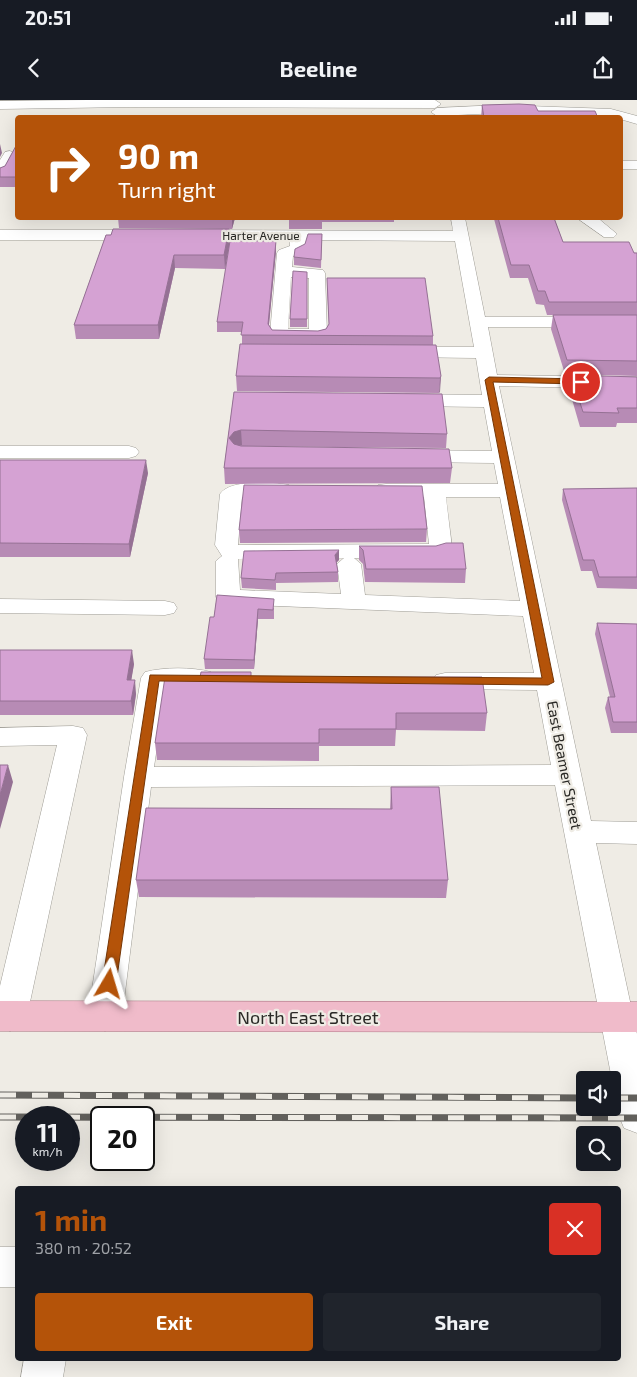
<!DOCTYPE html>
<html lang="en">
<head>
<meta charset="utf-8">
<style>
  body { margin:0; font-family:"Exo 2",sans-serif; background:#20242c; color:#f1f3f6; height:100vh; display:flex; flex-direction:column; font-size:19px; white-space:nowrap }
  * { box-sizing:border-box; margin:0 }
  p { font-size:16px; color:#9ea1a6 }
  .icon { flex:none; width:28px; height:28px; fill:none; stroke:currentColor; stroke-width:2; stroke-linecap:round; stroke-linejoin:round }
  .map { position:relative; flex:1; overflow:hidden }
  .drawer { position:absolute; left:15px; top:1086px; width:606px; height:175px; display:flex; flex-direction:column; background:#171b24; border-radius:5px; box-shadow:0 5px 20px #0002 }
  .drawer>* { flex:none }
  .banner { position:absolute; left:15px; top:15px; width:608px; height:105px; border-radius:5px; box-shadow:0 5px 20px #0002; background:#b45309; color:#fff; overflow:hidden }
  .tools { position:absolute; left:576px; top:971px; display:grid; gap:10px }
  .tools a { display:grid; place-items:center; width:45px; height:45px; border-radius:5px; background:#171b24; box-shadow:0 5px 20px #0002; font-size:25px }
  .speed { position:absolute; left:15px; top:1006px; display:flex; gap:10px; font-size:25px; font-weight:700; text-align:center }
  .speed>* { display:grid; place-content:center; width:65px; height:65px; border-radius:50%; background:#171b24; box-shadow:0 5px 20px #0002; line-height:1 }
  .speed small { font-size:12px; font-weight:400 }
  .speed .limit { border:2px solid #111; border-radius:8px; background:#fff; color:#111 }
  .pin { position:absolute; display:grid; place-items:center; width:42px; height:42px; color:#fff; margin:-21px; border:2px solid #fff; border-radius:50%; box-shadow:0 1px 5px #0007 }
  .me { position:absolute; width:55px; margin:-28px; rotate:7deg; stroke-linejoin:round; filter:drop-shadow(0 0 4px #0008) }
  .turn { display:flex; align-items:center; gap:18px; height:105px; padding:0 20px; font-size:22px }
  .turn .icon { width:65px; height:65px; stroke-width:2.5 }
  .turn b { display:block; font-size:35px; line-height:42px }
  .round { display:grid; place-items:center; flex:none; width:52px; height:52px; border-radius:5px; background:#20242c }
  .head { display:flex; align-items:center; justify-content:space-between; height:85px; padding:0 20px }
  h1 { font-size:30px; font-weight:700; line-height:38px; color:#b45309 }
  .button { display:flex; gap:10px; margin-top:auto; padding:10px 20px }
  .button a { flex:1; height:58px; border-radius:5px; background:#b45309; color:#fff; font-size:20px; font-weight:700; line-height:58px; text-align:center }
  .button a+a { background:#20242c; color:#f1f3f6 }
  .status { display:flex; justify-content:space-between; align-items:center; height:35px; padding:0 25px; background:#171b24; direction:ltr }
  .status svg { height:14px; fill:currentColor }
  header { display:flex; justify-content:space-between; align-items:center; height:65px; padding:0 20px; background:#171b24; font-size:22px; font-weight:700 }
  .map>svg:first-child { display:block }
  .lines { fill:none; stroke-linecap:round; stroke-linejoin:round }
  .minor-casing { stroke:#9f9d96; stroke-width:1 }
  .major-casing { stroke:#a46b7a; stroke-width:1 }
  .minor { fill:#fff; fill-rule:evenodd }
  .major { fill:#f0bbca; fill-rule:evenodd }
  .rail-casing { stroke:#62605c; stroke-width:7 }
  .rail { stroke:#efece5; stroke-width:5; stroke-dasharray:16; stroke-linecap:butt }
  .wall { fill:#b78bb5 }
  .shaded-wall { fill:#957194 }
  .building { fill:#d5a2d3; stroke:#957194 }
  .route { fill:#b45309; stroke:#753606 }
  .labels { text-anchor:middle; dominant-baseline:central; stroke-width:4.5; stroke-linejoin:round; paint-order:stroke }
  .far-street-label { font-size:12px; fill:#2a2926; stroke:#efece5 }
  .street-label { font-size:15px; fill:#2a2926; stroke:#efece5 }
  .near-street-label { font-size:18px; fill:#2a2926; stroke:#efece5 }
</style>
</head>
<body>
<div class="status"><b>20:51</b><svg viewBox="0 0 49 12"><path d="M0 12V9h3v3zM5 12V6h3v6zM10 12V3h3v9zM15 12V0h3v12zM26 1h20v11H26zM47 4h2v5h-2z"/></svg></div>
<header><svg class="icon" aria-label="back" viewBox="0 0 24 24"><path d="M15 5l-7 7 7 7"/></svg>Beeline<svg class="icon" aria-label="share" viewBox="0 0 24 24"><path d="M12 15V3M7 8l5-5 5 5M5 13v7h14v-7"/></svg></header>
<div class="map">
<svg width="637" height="1277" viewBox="0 0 637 1277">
  <rect width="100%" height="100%" fill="#efece5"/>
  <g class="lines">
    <g class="minor-casing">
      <path id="minor" d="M88 0H435L441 4 435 8 130 7 0 9V1Z
        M500 5 611 9 637 16V24L620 19V18L566 14 564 18H552L553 15 518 12 437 16 431 12 437 8Z
        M10 51 17 55 5 75 0 76V60L5 52Z
        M620 61H637V69H620Z
        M451 118H465L485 217H637V227H488L497 275 637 277V289L499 286 591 721 637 722V744L596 743 637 934V1033L624 1028 619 1016 555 685 151 687 122 916 117 926 105 931 93 926 88 916 124 677 141 578 145 572C164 567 192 567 211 572L215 578 211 584 202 586H166L154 667 551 665 537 590 445 589 436 587 432 581 436 575 445 573H534L523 516 228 504 219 502 216 497V461L222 456 215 445 220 394C230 379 273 382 289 385L292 390 289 395 242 397 238 445 429 444 424 397 386 396 378 395 375 390 378 385 386 384H498L494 363 412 362 405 360 402 356 405 352 412 350 492 351 484 307 406 306 399 304 396 300 399 296 406 294 482 295 476 258 400 257 394 256 391 252 394 248 400 247H474L455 141 306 140C306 151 303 152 293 156L292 167 323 170 325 173 327 234 324 238 318 239H279L273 238 270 234 277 153 279 150 290 146V140H191L186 138 183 135 186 132 191 130 453 131ZM291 177 309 178V229H288ZM446 397H500L520 501 365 495 361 464 354 458H435L449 453 452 448ZM344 458 337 464 341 494 240 490 238 459Z
        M577 118 599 119 617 134 614 137H604Z
        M0 130H148L153 132 156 135 153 138 148 140H0Z
        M0 346H129L136 348 139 352 136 356 129 358H0Z
        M0 499 165 501 174 503 177 508 174 513 165 515 0 513Z
        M73 626 83 628 87 635 27 916 22 926 10 931 0 927V886L57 645 0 646V628Z
        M0 1147H18V1187H0Z
        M24 1259H66L63 1277H21Z"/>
    </g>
    <g class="major-casing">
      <path id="major" d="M0 901 637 902V932L0 931Z"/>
    </g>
    <use href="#minor" class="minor"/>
    <use href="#major" class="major"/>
    <g class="rail-casing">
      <path id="rail" d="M0 995 585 998
        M612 998H637
        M0 1017 637 1018"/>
    </g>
    <use href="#rail" class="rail"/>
  </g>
  <path class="wall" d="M482 5 538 11 598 18H481Z
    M18 44V87H0V68L5 66Z
    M118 118H235L232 129 119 128Z
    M289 118H394V122H322V129H289Z
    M494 118H554L563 142 637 153V276L565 274 551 229 553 215H561H547L544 205 536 204 528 178H510L494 119Z
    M229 129 230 142 225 169 175 168 159 239H76L74 225 106 135Z
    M322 134 321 168 294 165V157Z
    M276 141V151L269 225 272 230 318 231 326 229 329 224 327 188 433 236V245L441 276 439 293 237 291 236 276 242 244V232H217V222Z
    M307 172V227H290V219Z
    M571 275 637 277V323H617L616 327H580L569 289Z
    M234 292 447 334 446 348 240 346 452 368 450 383 225 384 224 368Z
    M0 360 148 373 130 457H0Z
    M637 388V489L597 488 592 471H581L562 400 563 389Z
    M427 429 426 442 240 443 239 430Z
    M359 446H436L466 469 465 483 365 482 363 464 359 460Z
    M339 460 336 463 338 472V482L276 483V490L242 488 241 478Z
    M217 495 274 508V519H258L254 569H205L204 559 214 517Z
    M597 523 637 524V633H611L605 608 608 597H610L595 534Z
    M0 550 134 564 131 580 136 594 133 615H0Z
    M252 577 487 613 485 631 396 630 395 646H319V661L157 660 155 643Z
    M391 687 448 780 446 798 139 797 136 780 390 709Z"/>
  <path class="shaded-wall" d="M0 44 2 53 0 57Z
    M232 118H235L232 129Z
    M229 129 230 142 225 169 224 155Z
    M276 141V151L268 234V224Z
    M174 155 175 168 159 239 158 225Z
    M441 276 440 292 439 293 440 278Z
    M241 330 242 345 234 347 229 338 234 332Z
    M146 360 148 373 130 457 129 444Z
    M339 450V460L335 464V455Z
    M258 509V519L254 569V560Z
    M132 550 134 564 129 594 127 580Z
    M135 580 136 594 133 615 131 601Z
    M8 665 13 682 0 729V695Z"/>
  <path class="building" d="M519 4 535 5 538 11H595L598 18H484L482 5Z
    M17 44H18V77H0V68L5 66Z
    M289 118H322V119Z
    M498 118H554L563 142H629L634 153H637V202H549L545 191H538L529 165H511Z
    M113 129H229L224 155H174L158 225H74L106 135H111Z
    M308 134H322L321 160 294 157 295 149 305 144Z
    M230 141H276L268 224 272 230 318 231 326 229 329 224 327 178H425L433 236 241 235 243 222H217Z
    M293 171 307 172V219H290Z
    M553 215H637V261L567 260Z
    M240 244 436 245 441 276 440 278 236 276Z
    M571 275 637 277V308H617L619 313 583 312Z
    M234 292 442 294 447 334 241 330 234 332 229 338 234 344 241 346 449 349 452 368H224Z
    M0 360H146L129 444 0 443Z
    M244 385 422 386 427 429 239 430Z
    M637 388V477H599L594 460H583L563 389Z
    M446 443H463L466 469H366L363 450 359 446H436Z
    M339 450 335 455 338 472 276 473 275 480 241 478 244 451Z
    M217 495 274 499 273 510 258 509 254 560 204 559 210 517H214Z
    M597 523 637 524V622H613L608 597H615Z
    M0 550H132L127 580H135L131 601H0Z
    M201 572H251V577H482L487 613H396V629H319V643H155L165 577H200Z
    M0 665H8L0 695Z
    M391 687H439L448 780H136L146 708 392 709Z"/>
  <path class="route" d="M489 277 581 279 585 282 581 284 493 282 554 582 548 585 159 581 116 884 114 888 109 889 104 888 102 884 150 575 542 578 485 280Z"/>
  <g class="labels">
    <g class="far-street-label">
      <text x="261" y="135">Harter Avenue</text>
    </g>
    <g class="street-label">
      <text transform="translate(565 665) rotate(79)">East Beamer Street</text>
    </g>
    <g class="near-street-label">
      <text x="308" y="917">North East Street</text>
    </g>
  </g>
</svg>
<div class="tools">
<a><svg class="icon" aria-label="sound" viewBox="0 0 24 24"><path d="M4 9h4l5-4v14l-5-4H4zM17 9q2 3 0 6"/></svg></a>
<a><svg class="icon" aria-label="search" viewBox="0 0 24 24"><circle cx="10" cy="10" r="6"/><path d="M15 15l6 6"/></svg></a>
</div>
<div class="speed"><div>11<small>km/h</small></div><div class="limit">20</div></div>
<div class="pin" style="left:581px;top:282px;background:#d93025"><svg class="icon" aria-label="arrive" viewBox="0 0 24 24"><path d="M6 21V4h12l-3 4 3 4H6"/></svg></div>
<svg class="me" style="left:109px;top:884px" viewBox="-20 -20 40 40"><path d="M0-17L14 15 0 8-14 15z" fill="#b45309" stroke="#fff" stroke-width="4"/></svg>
<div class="banner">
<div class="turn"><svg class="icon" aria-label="right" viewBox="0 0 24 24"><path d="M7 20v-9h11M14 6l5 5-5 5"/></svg><div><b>90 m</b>Turn right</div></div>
</div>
<section class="drawer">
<div class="head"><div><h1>1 min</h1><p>380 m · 20:52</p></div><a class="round" style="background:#d93025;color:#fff"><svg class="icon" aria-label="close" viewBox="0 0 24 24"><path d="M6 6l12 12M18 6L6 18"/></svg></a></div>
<div class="button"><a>Exit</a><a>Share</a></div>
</section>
</div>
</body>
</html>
